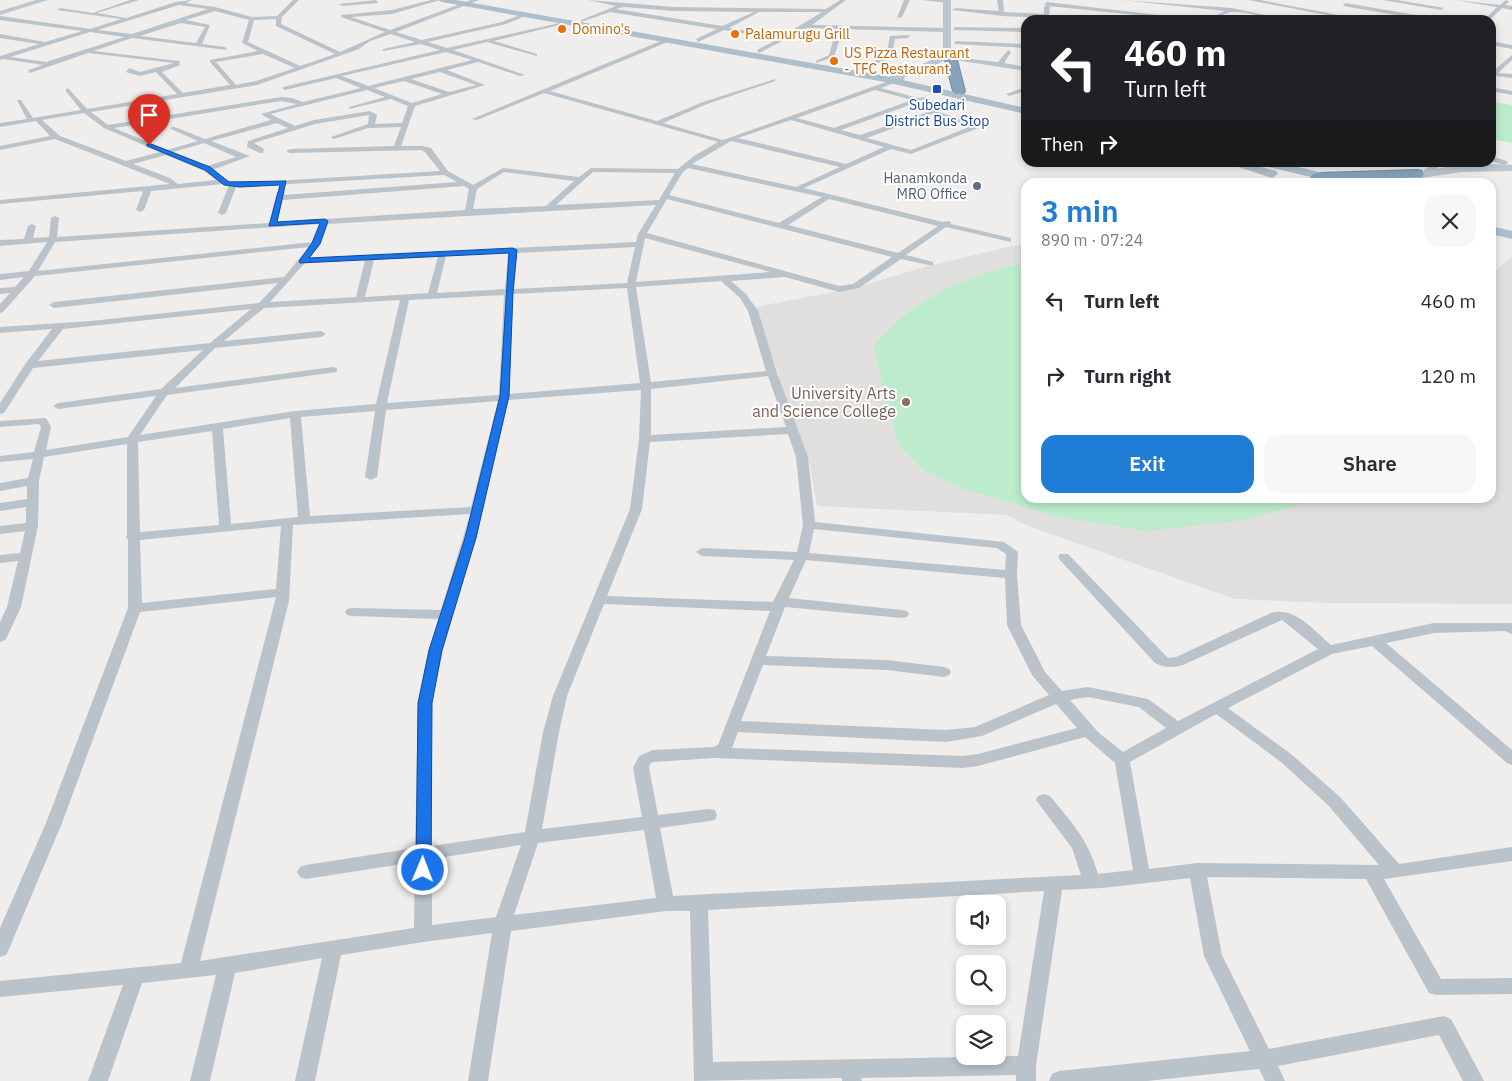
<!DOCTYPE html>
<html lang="en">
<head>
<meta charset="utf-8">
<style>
  body { margin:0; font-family:"IBM Plex Sans",sans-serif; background:#f7f7f7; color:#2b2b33; height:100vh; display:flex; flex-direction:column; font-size:19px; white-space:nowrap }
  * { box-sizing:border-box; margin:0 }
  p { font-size:16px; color:#7c7c81 }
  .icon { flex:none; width:28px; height:28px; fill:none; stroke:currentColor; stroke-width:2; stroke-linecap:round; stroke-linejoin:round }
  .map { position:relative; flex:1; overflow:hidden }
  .side { position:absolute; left:1021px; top:178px; width:475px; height:325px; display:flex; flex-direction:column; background:#fff; border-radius:15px; box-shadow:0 2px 8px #0003 }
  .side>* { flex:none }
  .banner { position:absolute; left:1021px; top:15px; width:475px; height:152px; border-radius:15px; box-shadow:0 2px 8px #0003; background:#202124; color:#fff; overflow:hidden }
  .buttons { position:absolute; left:956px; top:895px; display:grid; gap:10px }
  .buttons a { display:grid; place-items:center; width:50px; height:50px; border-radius:10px; background:#fff; box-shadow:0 2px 8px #0003; font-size:25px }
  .pin { position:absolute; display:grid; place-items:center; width:42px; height:42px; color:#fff; margin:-51px -21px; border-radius:50% 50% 50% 0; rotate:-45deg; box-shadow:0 0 5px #0007 }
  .pin .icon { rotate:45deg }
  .me { position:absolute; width:55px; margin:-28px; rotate:1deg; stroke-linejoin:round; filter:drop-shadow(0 0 4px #0008) }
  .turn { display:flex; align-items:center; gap:18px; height:105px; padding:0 20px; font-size:22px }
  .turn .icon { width:65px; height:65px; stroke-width:2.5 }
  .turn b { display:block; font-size:35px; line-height:42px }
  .then { display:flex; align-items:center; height:48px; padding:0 20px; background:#0003; gap:10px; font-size:19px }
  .round { display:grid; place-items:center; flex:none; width:52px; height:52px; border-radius:15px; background:#f7f7f7 }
  .head { display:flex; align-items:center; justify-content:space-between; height:85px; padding:0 20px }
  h1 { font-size:30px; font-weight:600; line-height:38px; color:#207dd6 }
  .button { display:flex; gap:10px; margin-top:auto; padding:10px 20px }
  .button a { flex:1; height:58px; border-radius:15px; background:#207dd6; color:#fff; font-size:20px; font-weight:600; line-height:58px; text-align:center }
  .button a+a { background:#f7f7f7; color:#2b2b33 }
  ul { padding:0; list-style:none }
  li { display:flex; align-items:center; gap:15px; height:75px; padding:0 20px }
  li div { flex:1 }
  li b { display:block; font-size:19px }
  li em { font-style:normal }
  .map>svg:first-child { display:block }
  .education { fill:#e1dede }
  .green { fill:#bceccb }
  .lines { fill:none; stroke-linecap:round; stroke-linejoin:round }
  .highway-casing { stroke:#728fa6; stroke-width:2 }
  .street { fill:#b9c3c9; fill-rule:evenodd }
  .secondary { fill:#bbc7d0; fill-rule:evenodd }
  .primary { fill:#adbfcb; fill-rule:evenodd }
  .highway { fill:#86a3ba; fill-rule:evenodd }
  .route { fill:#1a73e8; stroke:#114b97 }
  .food-dot { fill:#e8710a; stroke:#fff; stroke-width:2 }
  .transit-dot { fill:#1a4fb4; stroke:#fff; stroke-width:2 }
  .service-dot { fill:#5c6f8a; stroke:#fff; stroke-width:2 }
  .education-dot { fill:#8d6e63; stroke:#fff; stroke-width:2 }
  .labels { text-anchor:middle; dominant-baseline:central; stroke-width:4; stroke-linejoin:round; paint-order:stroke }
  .far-food-label { font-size:14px; fill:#c56008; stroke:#fff; text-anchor:start }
  .far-transit-label { font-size:14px; fill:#164399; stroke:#fff }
  .far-service-label { font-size:14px; fill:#4e5e75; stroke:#fff; text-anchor:end }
  .education-label { font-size:16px; fill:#785e54; stroke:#fff; text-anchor:end }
</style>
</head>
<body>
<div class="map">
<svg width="1512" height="1081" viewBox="0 0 1512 1081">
  <rect width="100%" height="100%" fill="#f0eded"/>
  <path class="education" d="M1026 243V498H1491V275L1512 256V604L1329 603 1235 599 1028 526 1006 515 817 506 810 465 792 430 778 373 763 331 751 308 854 288 931 265Z"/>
  <path class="green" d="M1491 101 1512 105V143L1491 139Z
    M1026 264V498H1337L1305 503 1245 520 1146 531 1059 517 960 488 923 470 899 445 884 395 874 345C887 333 900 318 914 308 942 289 993 266 1026 264Z"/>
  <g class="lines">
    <g class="highway-casing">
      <path id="highway" d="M951 57 957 60 965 91 963 94H955L953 91 945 60Z
        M1417 170 1422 171 1424 174 1422 177 1318 181 1313 180 1311 177 1313 174 1318 173Z"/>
    </g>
    <path class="street" d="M130 0H139L97 13 126 18 176 2 192 0 186 3 215 7 252 17 277 16 293 0H299L282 17 281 24 340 52 385 32 341 17V15L392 10 431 0H440L392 14 351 17 390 30 471 0H479L396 32 422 40 502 22 525 13 528 15 506 24 428 42 447 48 568 21V23L494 41 537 54V56L487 42 453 50 525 75 520 76 478 62 447 70 485 85 415 106 401 146H422L431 148 448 171 473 185 503 168 579 177 591 168 678 169 694 156 718 142 544 93 477 120 472 119 668 38 670 41 550 91 657 121 703 102 775 79V81L707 104 663 123 723 140 903 76 905 79 881 88 918 98 926 97V99L841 130 860 135 973 97V99L938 112 981 125V127L911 154 891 149 804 188 943 222 950 221 951 224 1011 238V242L946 227 906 255 933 262V266L901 259 859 288 839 292 785 277 731 281 746 294 758 311 777 373 808 457 815 522 1004 542 1018 552 1017 575 1021 625 1045 672 1062 691 1088 687 1148 699 1178 721 1318 649 1282 620 1183 665C1172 668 1165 668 1155 663L1060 560 1058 557 1060 554H1068L1168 658 1176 657 1271 613C1295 606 1314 631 1331 645L1434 623H1512V634L1505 631 1434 633 1386 643 1512 750V765L1507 763 1372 646 1332 654 1228 708 1291 754 1340 797 1399 864 1512 847V861L1384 879 1441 979 1512 978V994L1436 995 1429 993 1366 879 1207 877 1222 955 1269 1049 1444 1016 1451 1019 1484 1081H1463L1439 1035 1278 1066 1285 1081H1265L1259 1069 1147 1081H1049L1052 1074 1059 1071 1250 1051 1204 956 1190 878 1102 888 1062 890 1036 1065V1081H1016V1075L861 1078 862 1081H842V1078L694 1081 690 911H666L511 931 488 1081H468L492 933 423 942 341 955 315 1081H295L322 958 235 973 210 1081H190L216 975 142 983 108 1081H88L123 985 0 997V981L181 963 276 597 140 612 62 823 9 949 6 955 0 957V928L46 823 128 608V540L126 537 127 535V444L44 457 39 481 38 526 21 607 7 637 5 640 0 642V622L7 607 18 561 0 563V555L20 553 25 531 0 534V526L26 523V507L0 511V503L27 499V486L0 491V483L28 478 33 459 0 462V456L34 452 41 427 39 424 0 427V421L46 418 51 427 46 450 128 437 156 396 58 409 53 406 58 403 161 389 203 350 33 368 4 413 0 414V403L26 363 52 329 0 333V327L91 321 259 303 278 283 54 308 49 305 54 302 284 277 309 247 35 276 3 312 0 313V304L10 293 0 294V288L15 287 24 277 0 280V274L29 271 47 242 0 246V240L24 239 28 226 32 224 36 226 33 238 49 237 51 218 55 216 59 218 57 237 269 223 277 192 281 190 285 192 284 195 457 182 444 175 236 187 226 213 222 215 218 213 229 185 223 184 151 191 144 210 140 212 136 210 143 191 0 204V200L170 184 55 139 0 150V146L50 136 36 121 0 127V123L27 119 17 100H21L33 118 81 110 65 90 68 88 87 109 177 94 156 72 140 76 126 72 129 68 140 72 174 63 88 53 30 73 28 70 43 65 4 59 0 60V56L39 44 0 38V34L45 42 82 31 0 20V16L90 29 121 19 57 10 60 8 93 13ZM179 5 208 9 132 34 98 30ZM215 11 249 20 242 43 258 51 210 60V62L230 85 183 93 162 72 180 65 179 61 94 51 132 38 227 50 225 47 202 44 210 25 186 20ZM276 19V26L335 54 300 66 248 42 254 20ZM181 23 205 27 196 43 140 36ZM90 32 124 37 46 62 10 57ZM391 34 415 42 383 49V51L421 44 440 50 283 87V89L285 90 336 78 361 88 303 102 292 98 281 97 108 125 91 112 257 85 359 49 370 41ZM446 52 472 60 368 86 342 76ZM263 54 295 68 256 81 236 85 216 62ZM440 72 476 85 449 92 411 79ZM404 81 442 94 412 103 374 88ZM367 90 385 97 349 107V109L391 99 408 106 402 123 375 124 377 115 370 111 314 120 295 126 270 114ZM875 90 912 100 834 128 797 118ZM281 101 297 104 261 114 271 120 205 139 175 127H171V129L198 141 167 150 114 128ZM84 113 104 128 160 152 126 161 60 136 42 120ZM932 114 972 126 911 150 867 138ZM369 115 368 124 331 137 334 139 368 128 401 127 394 146 290 149 286 151 290 153 421 150 425 152 440 171 240 183 225 180 212 170 250 156 211 141 277 123 288 128 248 141 247 147 260 153H263L264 149 254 143 315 124ZM791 120 884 147 846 164 738 138ZM731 141 840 167 796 187 692 164ZM204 143 236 157 207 166 173 152ZM166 155 204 171 216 180 178 184 170 178 133 164ZM688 168 822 197 779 223 669 195 683 172ZM504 172 574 181 546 206 473 209 477 189ZM593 172 675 173 659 200 556 205ZM464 186 469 189 465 210 277 222 283 200ZM667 199 892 257 853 284 839 286 647 233ZM829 199 938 226 898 253 788 225ZM656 205 638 234 636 242 310 258 320 244 328 224ZM320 224 313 242 38 271 55 242ZM645 238 770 272 636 282ZM635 247 627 283 514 289 517 253ZM508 253 505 289 437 293 446 256ZM438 257 428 293 365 297 374 260ZM365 260 356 297 270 302 305 263ZM721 281 740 298 748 311 766 371 651 382 636 287ZM627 288 640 383 509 394 513 294ZM504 295 499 395 387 403 409 300ZM400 300 376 404 295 411 140 435 167 395 337 372V368L333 367 175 388 215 348 321 337 326 334 321 331 224 341 264 308ZM251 309 210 343 38 361 63 329ZM768 376 786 427 651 435V389ZM641 390 639 439 630 509 553 696 543 732 525 832 432 846V703L443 650 476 538 508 400ZM498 401 471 507 310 516 301 417 375 411 365 477 371 480 377 477 386 410ZM290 418 298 517 231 524 223 429ZM212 431 219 525 140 532 138 442ZM788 434 796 457 803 525 797 552 702 548 696 552 702 556 794 560 773 602 607 596 642 509 650 442ZM470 514 441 610 352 608 347 609 345 612 347 615 352 616 439 619 429 650 418 703 415 848 306 865 300 867 297 872 300 877 306 879 415 862 414 928 200 961 289 601 293 525ZM281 526 276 589 142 603 140 540ZM814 529 997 548 1006 554 1005 570 809 553ZM806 560 1005 578 1007 625 1032 675 1049 695 975 727 946 730 741 721 763 665 887 670 944 677 949 675 951 672 949 669 944 667 887 660 766 656 785 607 902 618 907 617 909 614 907 611 902 610 789 598ZM604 604 770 611 718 745 713 747 653 750 639 756 633 768 642 817 542 829 559 732 567 696ZM1088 697 1139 707 1166 728 1123 752 1099 733 1070 700ZM1056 704 1077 728 978 754 963 756 732 748 738 732 946 742 982 736ZM1216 714 1281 762 1328 805 1379 865 1197 863 1149 869 1130 762ZM1085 737 1115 763 1133 870 1098 874C1088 839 1072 823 1050 796L1044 794 1038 796 1036 800 1072 848 1081 875 673 896 660 828 709 821 715 820 717 815 715 810 709 809 658 815 649 768 650 764 653 762 715 758 963 768 978 766ZM644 830 656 898 514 915 538 843ZM521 845 496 917 432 925V859ZM1044 891 1018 1056 713 1062 708 910Z
      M376 0 378 3 342 6 339 4Z
      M588 0 674 7 826 9 840 0H846L812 25 946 28 949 30 946 32 807 28 759 53 757 50 778 39 724 30 698 42 696 39 717 29 610 12 581 22V20L616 6ZM623 7 674 11 754 12 722 26 616 9ZM759 12H822L783 36 729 28Z
      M904 0H910L902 17 897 18Z
      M923 0H949L950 1 947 3Z
      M997 0H1003L1004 12 1044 14V7L1047 5 1044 4 1047 2 1159 15 1156 17 1048 6 1050 7 1049 15 1095 20 1002 16 952 10 955 8 999 11Z
      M1121 0 1232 8 1289 20C1271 20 1248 11 1233 12 1224 12 1216 20 1206 20L1225 11Z
      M1248 0H1260L1365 20H1353Z
      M1383 0H1397L1444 8 1441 10Z
      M1454 0 1500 5 1506 0 1509 2 1505 5 1512 6V10L1502 8 1490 20H1484L1497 7Z
      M1345 3 1434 18 1437 20H1424L1343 6Z
      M955 27 1026 28V32L953 30Z
      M910 35 908 38 895 39 891 58 860 70 855 69 886 56 890 36Z
      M836 39 839 41 834 57 816 63V61L829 55 833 41Z
      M956 41 1026 44V48L954 44Z
      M1491 41 1512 45V49L1491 45Z
      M1008 50 1011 52 1004 63 1026 67V71L949 59 952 57 998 62Z
      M1512 55V60L1498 73 1512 74V78L1495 76 1491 78V73Z
      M1026 87V91L1009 96 1006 94Z
      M1491 87 1512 91V95L1491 91Z
      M1491 156 1507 161 1508 163 1504 165 1491 161Z
      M1436 162H1444L1430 174H1424V170Z"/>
    <path class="secondary" d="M36 0H48L0 15V11Z
      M943 0H951V56C942 64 902 81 890 79V75L915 67 943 55Z
      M1495 164 1512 165V171L1462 172 1394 182H1374L1380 179 1446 167Z"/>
    <path class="primary" d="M438 0H456L885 76 1026 108V114L885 82 442 2Z
      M1223 162H1244L1276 171 1278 174 1272 178Z
      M1254 162H1277L1348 179 1350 182H1331L1256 164Z
      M1491 226 1512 231V239L1491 234Z"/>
    <use href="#highway" class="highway"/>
  </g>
  <path class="route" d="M147 144H151L210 167 229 182 286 181 277 222 325 219 328 221 320 244 309 258 513 248 517 250 513 292 509 396 476 538 442 650 432 703 431 870 429 874 423 876 418 874 416 870 418 703 429 650 465 538 500 396 509 253 300 263 299 261 312 243 320 223 269 226 280 185 240 187 224 185 205 170 147 146Z"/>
  <g class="food-dot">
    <circle cx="562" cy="29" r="5"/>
    <circle cx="735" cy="34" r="5"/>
    <circle cx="834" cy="61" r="5"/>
  </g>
  <rect class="transit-dot" x="932" y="84" width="10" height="10" rx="2.5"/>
  <circle class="service-dot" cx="977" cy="186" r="5"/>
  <circle class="education-dot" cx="906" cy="402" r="5"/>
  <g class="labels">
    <g class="far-food-label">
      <text x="572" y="29">Domino's</text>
      <text x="745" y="34">Palamurugu Grill</text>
      <text x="844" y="53">US Pizza Restaurant<tspan x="844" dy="16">- TFC Restaurant</tspan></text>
    </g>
    <g class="far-transit-label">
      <text x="937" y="105">Subedari<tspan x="937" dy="16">District Bus Stop</tspan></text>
    </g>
    <g class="far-service-label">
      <text x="967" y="178">Hanamkonda<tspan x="967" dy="16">MRO Office</tspan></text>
    </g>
    <g class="education-label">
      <text x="896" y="393">University Arts<tspan x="896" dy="18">and Science College</tspan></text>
    </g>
  </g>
</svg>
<div class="buttons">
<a><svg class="icon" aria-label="sound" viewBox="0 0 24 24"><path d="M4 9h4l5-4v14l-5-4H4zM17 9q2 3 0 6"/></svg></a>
<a><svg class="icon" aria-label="search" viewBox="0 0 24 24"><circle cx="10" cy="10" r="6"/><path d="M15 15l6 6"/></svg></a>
<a><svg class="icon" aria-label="layers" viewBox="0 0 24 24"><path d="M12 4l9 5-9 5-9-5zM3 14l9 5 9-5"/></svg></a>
</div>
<div class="pin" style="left:149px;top:145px;background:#d93025"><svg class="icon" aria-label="arrive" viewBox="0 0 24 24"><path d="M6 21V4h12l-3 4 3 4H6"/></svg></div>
<svg class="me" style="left:423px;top:870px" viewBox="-20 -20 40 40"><circle r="17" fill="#1a73e8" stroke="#fff" stroke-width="3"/><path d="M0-11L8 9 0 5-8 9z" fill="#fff"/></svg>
<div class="banner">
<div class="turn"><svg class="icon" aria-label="left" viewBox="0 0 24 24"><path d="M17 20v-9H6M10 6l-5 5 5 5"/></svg><div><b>460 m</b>Turn left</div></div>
<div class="then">Then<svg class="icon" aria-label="right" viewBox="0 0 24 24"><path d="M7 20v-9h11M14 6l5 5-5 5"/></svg></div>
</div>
<section class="side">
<div class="head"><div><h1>3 min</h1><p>890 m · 07:24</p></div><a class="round"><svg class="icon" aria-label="close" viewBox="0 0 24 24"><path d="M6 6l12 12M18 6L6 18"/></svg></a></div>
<ul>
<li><svg class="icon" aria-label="left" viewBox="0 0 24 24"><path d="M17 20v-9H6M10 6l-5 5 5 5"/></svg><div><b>Turn left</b></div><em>460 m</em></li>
<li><svg class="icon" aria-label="right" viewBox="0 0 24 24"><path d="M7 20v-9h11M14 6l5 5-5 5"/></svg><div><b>Turn right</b></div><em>120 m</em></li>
</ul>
<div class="button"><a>Exit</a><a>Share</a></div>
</section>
</div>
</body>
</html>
